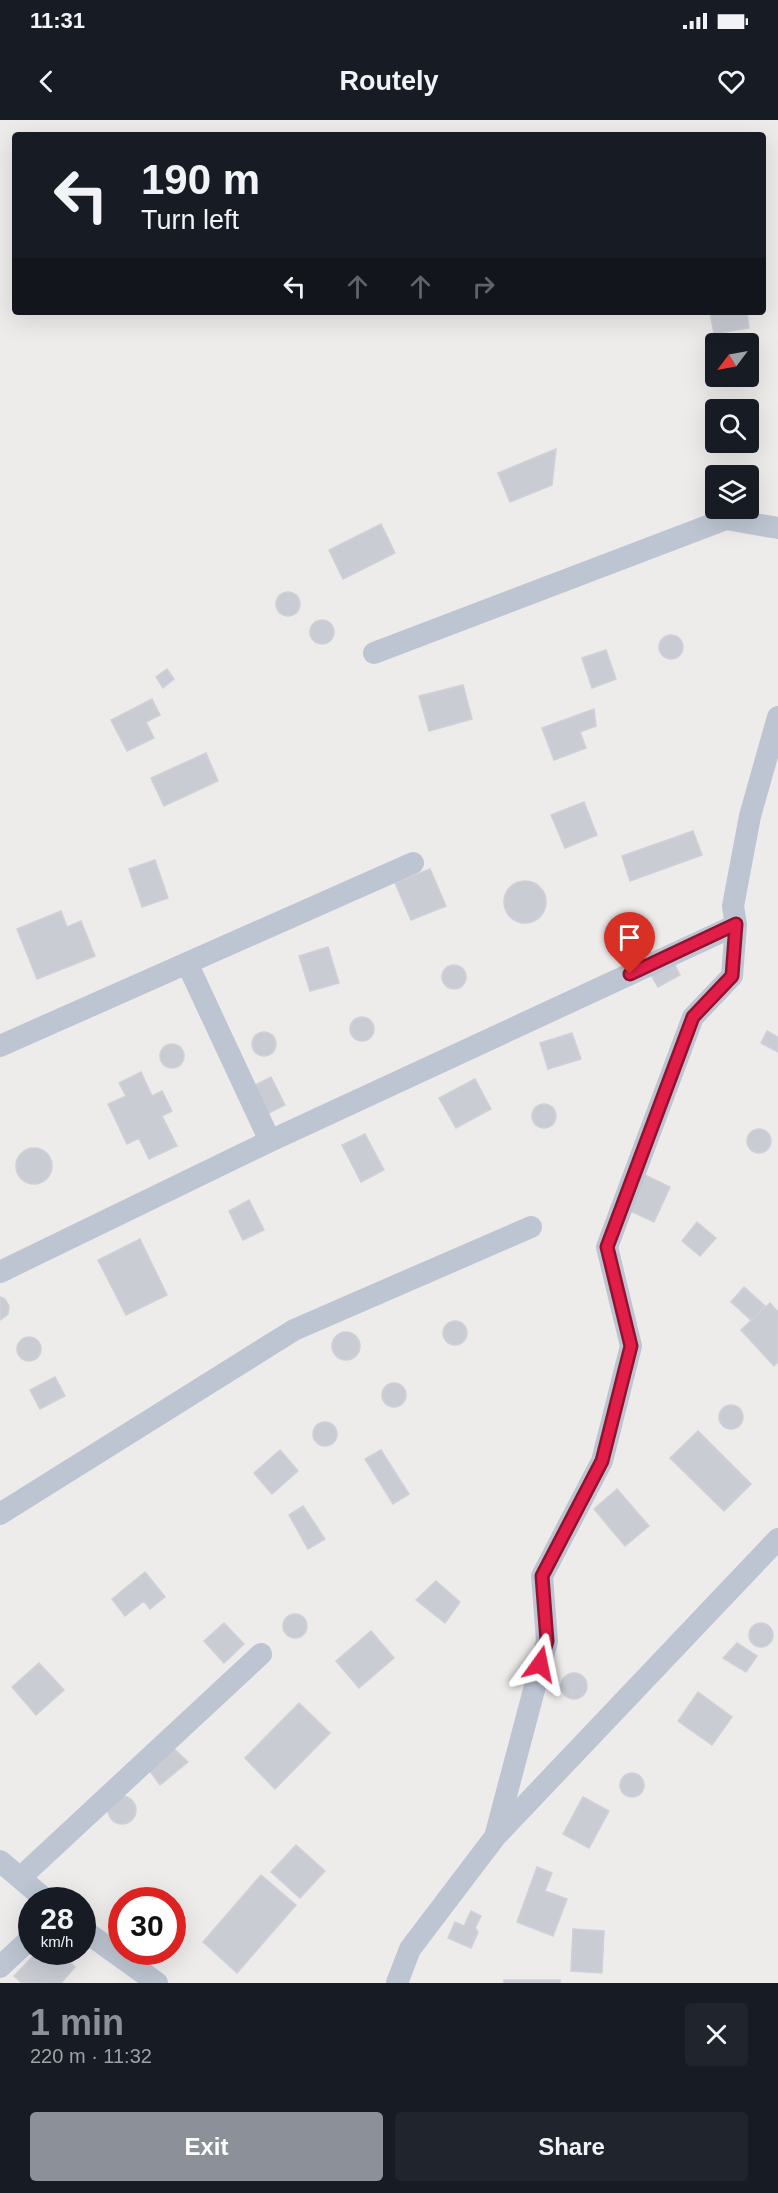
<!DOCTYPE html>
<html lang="en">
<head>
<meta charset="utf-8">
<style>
  body { margin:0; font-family:Helvetica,sans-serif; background:#20242c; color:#f1f3f6; height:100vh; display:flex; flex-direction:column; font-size:22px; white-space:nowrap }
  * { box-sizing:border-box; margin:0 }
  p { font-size:20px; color:#9ea1a6 }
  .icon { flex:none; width:33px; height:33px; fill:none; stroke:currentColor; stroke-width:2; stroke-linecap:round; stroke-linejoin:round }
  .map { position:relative; height:1863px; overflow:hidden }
  .drawer { display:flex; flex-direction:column; background:#171b24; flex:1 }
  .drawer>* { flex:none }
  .guide { position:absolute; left:12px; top:12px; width:754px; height:183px; border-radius:6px; box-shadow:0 6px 24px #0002; background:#171b24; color:#f1f3f6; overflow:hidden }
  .needle { width:39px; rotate:238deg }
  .controls { position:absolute; left:705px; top:213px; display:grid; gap:12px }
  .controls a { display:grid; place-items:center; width:54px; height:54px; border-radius:6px; background:#171b24; box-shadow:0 6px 24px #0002; font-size:30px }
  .speed { position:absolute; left:18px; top:1767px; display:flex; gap:12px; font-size:30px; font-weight:700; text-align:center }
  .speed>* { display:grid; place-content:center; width:78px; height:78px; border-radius:50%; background:#171b24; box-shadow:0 6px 24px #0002; line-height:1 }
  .speed small { font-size:15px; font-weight:400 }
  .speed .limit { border:9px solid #d22; background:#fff; color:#111 }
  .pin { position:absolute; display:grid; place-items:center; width:51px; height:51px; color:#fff; margin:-62px -26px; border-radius:50% 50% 50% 0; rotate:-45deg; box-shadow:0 0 6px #0007 }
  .pin .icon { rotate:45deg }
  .me { position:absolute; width:66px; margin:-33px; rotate:12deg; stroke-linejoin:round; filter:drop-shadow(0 0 4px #0008) }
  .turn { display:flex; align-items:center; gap:21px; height:126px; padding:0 30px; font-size:27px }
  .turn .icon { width:78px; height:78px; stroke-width:2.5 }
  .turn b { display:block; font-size:42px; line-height:51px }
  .lanes { display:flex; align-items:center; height:57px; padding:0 30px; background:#0003; justify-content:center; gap:30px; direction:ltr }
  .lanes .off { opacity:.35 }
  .round { display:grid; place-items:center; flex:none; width:63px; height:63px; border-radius:6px; background:#20242c }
  .overview { display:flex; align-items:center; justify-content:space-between; height:102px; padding:0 30px }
  h1 { font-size:36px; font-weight:800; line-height:45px; color:#8c9099 }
  .primary-button { display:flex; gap:12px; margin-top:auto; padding:12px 30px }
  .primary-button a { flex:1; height:69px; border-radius:6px; background:#8c9099; color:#fff; font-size:24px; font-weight:800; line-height:69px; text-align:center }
  .primary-button a+a { background:#20242c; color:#f1f3f6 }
  .status { display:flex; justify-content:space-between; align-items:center; height:42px; padding:0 30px; background:#171b24; direction:ltr }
  .status svg { height:16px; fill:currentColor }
  header { display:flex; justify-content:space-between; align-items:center; height:78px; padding:0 30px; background:#171b24; font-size:27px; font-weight:800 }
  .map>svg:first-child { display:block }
  .building { fill:#caccd4; stroke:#cfd0d8; stroke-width:1.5 }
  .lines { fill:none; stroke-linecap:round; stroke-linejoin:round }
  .street { stroke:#bdc5d2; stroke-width:22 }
  .route-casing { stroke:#92132f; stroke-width:15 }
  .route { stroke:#e11d48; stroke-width:10 }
</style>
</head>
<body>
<div class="status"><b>11:31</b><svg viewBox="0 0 49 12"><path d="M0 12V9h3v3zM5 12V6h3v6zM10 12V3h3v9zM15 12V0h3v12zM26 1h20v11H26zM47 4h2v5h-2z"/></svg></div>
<header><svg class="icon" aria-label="back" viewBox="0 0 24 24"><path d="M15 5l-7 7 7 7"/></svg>Routely<svg class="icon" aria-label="heart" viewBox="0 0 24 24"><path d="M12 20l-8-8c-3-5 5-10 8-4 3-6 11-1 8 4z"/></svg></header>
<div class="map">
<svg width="778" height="1863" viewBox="0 0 778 1863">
  <rect width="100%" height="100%" fill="#eeebeb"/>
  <path class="building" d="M710 192H747L749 208 714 214Z
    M556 329 552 365 510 382 498 353Z
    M381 404 395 433 343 459 329 430Z
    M276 484a12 12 0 1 1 24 0a12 12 0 1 1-24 0Z
    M310 512a12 12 0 1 1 24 0a12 12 0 1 1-24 0Z
    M659 527a12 12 0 1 1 24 0a12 12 0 1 1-24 0Z
    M606 530 616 559 592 568 582 538Z
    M167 549 174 559 163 568 156 557Z
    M463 565 472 599 429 611 419 576Z
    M152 579 160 595 146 602 154 618 127 631 111 600Z
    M594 589 596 606 580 612 586 628 554 640 542 608Z
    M206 633 218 661 164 686 151 658Z
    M584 682 597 715 565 728 551 695Z
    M693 711 702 735 630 761 622 736Z
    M155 740 168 778 142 787 129 749Z
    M430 749 446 786 411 800 395 763Z
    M504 782a21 21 0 1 1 42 0a21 21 0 1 1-42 0Z
    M61 791 67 807 81 801 95 836 37 859 17 809Z
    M328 827 339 863 310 871 299 836Z
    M668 832 680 855 658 867 645 845Z
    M442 857a12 12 0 1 1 24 0a12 12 0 1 1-24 0Z
    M350 909a12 12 0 1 1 24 0a12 12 0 1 1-24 0Z
    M767 911 778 917V932L761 923Z
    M252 924a12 12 0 1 1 24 0a12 12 0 1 1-24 0Z
    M572 913 581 939 548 949 540 923Z
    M160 936a12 12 0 1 1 24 0a12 12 0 1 1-24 0Z
    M141 952 152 976 162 971 172 991 162 996 177 1026 149 1039 139 1018 127 1024 108 984 126 976 119 963Z
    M271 957 285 985 263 996 249 968Z
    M475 959 491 989 456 1008 439 978Z
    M532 996a12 12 0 1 1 24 0a12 12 0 1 1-24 0Z
    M747 1021a12 12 0 1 1 24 0a12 12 0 1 1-24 0Z
    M365 1014 384 1050 361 1062 342 1025Z
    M16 1046a18 18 0 1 1 36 0a18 18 0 1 1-36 0Z
    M643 1054 670 1067 654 1102 626 1089Z
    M249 1080 264 1110 243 1120 229 1091Z
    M697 1102 716 1118 700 1136 682 1121Z
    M140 1119 167 1175 126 1195 98 1140Z
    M744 1167 765 1186 752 1201 731 1182Z
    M0 1177 5 1179 9 1186 8 1194 0 1200Z
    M770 1183 778 1192V1242L774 1246 741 1210Z
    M443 1213a12 12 0 1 1 24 0a12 12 0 1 1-24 0Z
    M332 1226a14 14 0 1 1 28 0a14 14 0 1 1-28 0Z
    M17 1229a12 12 0 1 1 24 0a12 12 0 1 1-24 0Z
    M55 1257 65 1276 40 1289 30 1270Z
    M382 1275a12 12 0 1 1 24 0a12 12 0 1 1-24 0Z
    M719 1297a12 12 0 1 1 24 0a12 12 0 1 1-24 0Z
    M313 1314a12 12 0 1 1 24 0a12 12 0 1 1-24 0Z
    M698 1311 751 1364 724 1391 670 1338Z
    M280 1330 298 1351 272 1374 254 1353Z
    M381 1330 409 1374 393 1384 365 1339Z
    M617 1369 649 1406 625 1426 594 1389Z
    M303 1386 325 1419 308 1429 289 1395Z
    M145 1452 165 1477 150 1489 144 1481 125 1496 112 1479Z
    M436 1461 460 1482 445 1503 416 1480Z
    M283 1506a12 12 0 1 1 24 0a12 12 0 1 1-24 0Z
    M749 1515a12 12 0 1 1 24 0a12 12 0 1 1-24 0Z
    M224 1503 244 1524 224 1543 204 1521Z
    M371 1511 394 1538 359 1568 336 1541Z
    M737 1523 757 1536 746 1552 723 1538Z
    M39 1543 64 1570 36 1595 12 1567Z
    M561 1566a13 13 0 1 1 26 0a13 13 0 1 1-26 0Z
    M698 1572 732 1597 712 1625 678 1601Z
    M299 1583 330 1613 275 1669 245 1638Z
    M170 1625 188 1642 160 1665 144 1643Z
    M620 1665a12 12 0 1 1 24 0a12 12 0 1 1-24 0Z
    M108 1690a14 14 0 1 1 28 0a14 14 0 1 1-28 0Z
    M583 1677 609 1691 589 1728 563 1714Z
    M296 1725 325 1751 300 1778 271 1752Z
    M537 1747 552 1753 545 1771 567 1779 553 1816 517 1802Z
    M261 1755 296 1785 237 1853 203 1822Z
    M471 1791 481 1796 475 1808 478 1812 471 1828 448 1818 455 1802 464 1806Z
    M573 1809 604 1811 602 1853 571 1851Z
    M37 1832H58L75 1847 61 1863H22L14 1856Z
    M504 1860H560V1863H504Z"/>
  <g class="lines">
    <path class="street" d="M374 533 726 399 778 408
      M187 843 270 1021
      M0 926 413 743
      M0 1152 270 1021 736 805
      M0 1394 294 1210 531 1107
      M495 1717 547 1521 542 1456 602 1341 631 1226 607 1127 693 897 732 856 736 805 733 786 750 696 778 597
      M0 1741 46 1780
      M20 1758 261 1534
      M82 1809 157 1863
      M0 1847 32 1817
      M397 1863 410 1829 495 1717 778 1419"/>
  </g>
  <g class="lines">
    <g class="route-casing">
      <path id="route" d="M540 1544 547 1521 542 1456 602 1341 631 1226 607 1127 693 897 732 856 736 804 630 854"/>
    </g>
    <use href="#route" class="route"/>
  </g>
</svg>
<div class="controls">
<a><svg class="needle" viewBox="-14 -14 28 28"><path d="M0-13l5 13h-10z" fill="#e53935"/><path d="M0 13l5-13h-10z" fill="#9ea1a6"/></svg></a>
<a><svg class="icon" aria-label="search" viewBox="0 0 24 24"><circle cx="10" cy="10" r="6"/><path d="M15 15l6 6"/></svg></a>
<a><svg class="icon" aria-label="layers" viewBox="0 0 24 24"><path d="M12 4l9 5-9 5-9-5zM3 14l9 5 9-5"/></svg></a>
</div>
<div class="speed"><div>28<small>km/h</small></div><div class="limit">30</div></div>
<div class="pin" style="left:630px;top:854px;background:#d93025"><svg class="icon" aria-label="arrive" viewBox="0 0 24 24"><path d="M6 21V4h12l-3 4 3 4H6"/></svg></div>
<svg class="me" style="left:540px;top:1544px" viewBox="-20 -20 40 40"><path d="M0-17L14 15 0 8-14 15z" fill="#e11d48" stroke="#fff" stroke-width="4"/></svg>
<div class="guide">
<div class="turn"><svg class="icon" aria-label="left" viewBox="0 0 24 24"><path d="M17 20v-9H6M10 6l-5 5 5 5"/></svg><div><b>190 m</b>Turn left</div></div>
<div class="lanes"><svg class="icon" aria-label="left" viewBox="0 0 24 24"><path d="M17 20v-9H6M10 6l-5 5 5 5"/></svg><svg class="icon off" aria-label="ahead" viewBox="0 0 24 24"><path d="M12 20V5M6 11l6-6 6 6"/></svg><svg class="icon off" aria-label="ahead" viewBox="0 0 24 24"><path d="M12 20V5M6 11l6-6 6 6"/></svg><svg class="icon off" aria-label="right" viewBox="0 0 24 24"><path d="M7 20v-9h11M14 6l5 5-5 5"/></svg></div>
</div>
</div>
<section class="drawer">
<div class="overview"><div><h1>1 min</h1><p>220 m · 11:32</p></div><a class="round"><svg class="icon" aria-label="close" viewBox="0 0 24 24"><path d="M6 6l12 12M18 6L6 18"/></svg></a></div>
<div class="primary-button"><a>Exit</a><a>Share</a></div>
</section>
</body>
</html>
